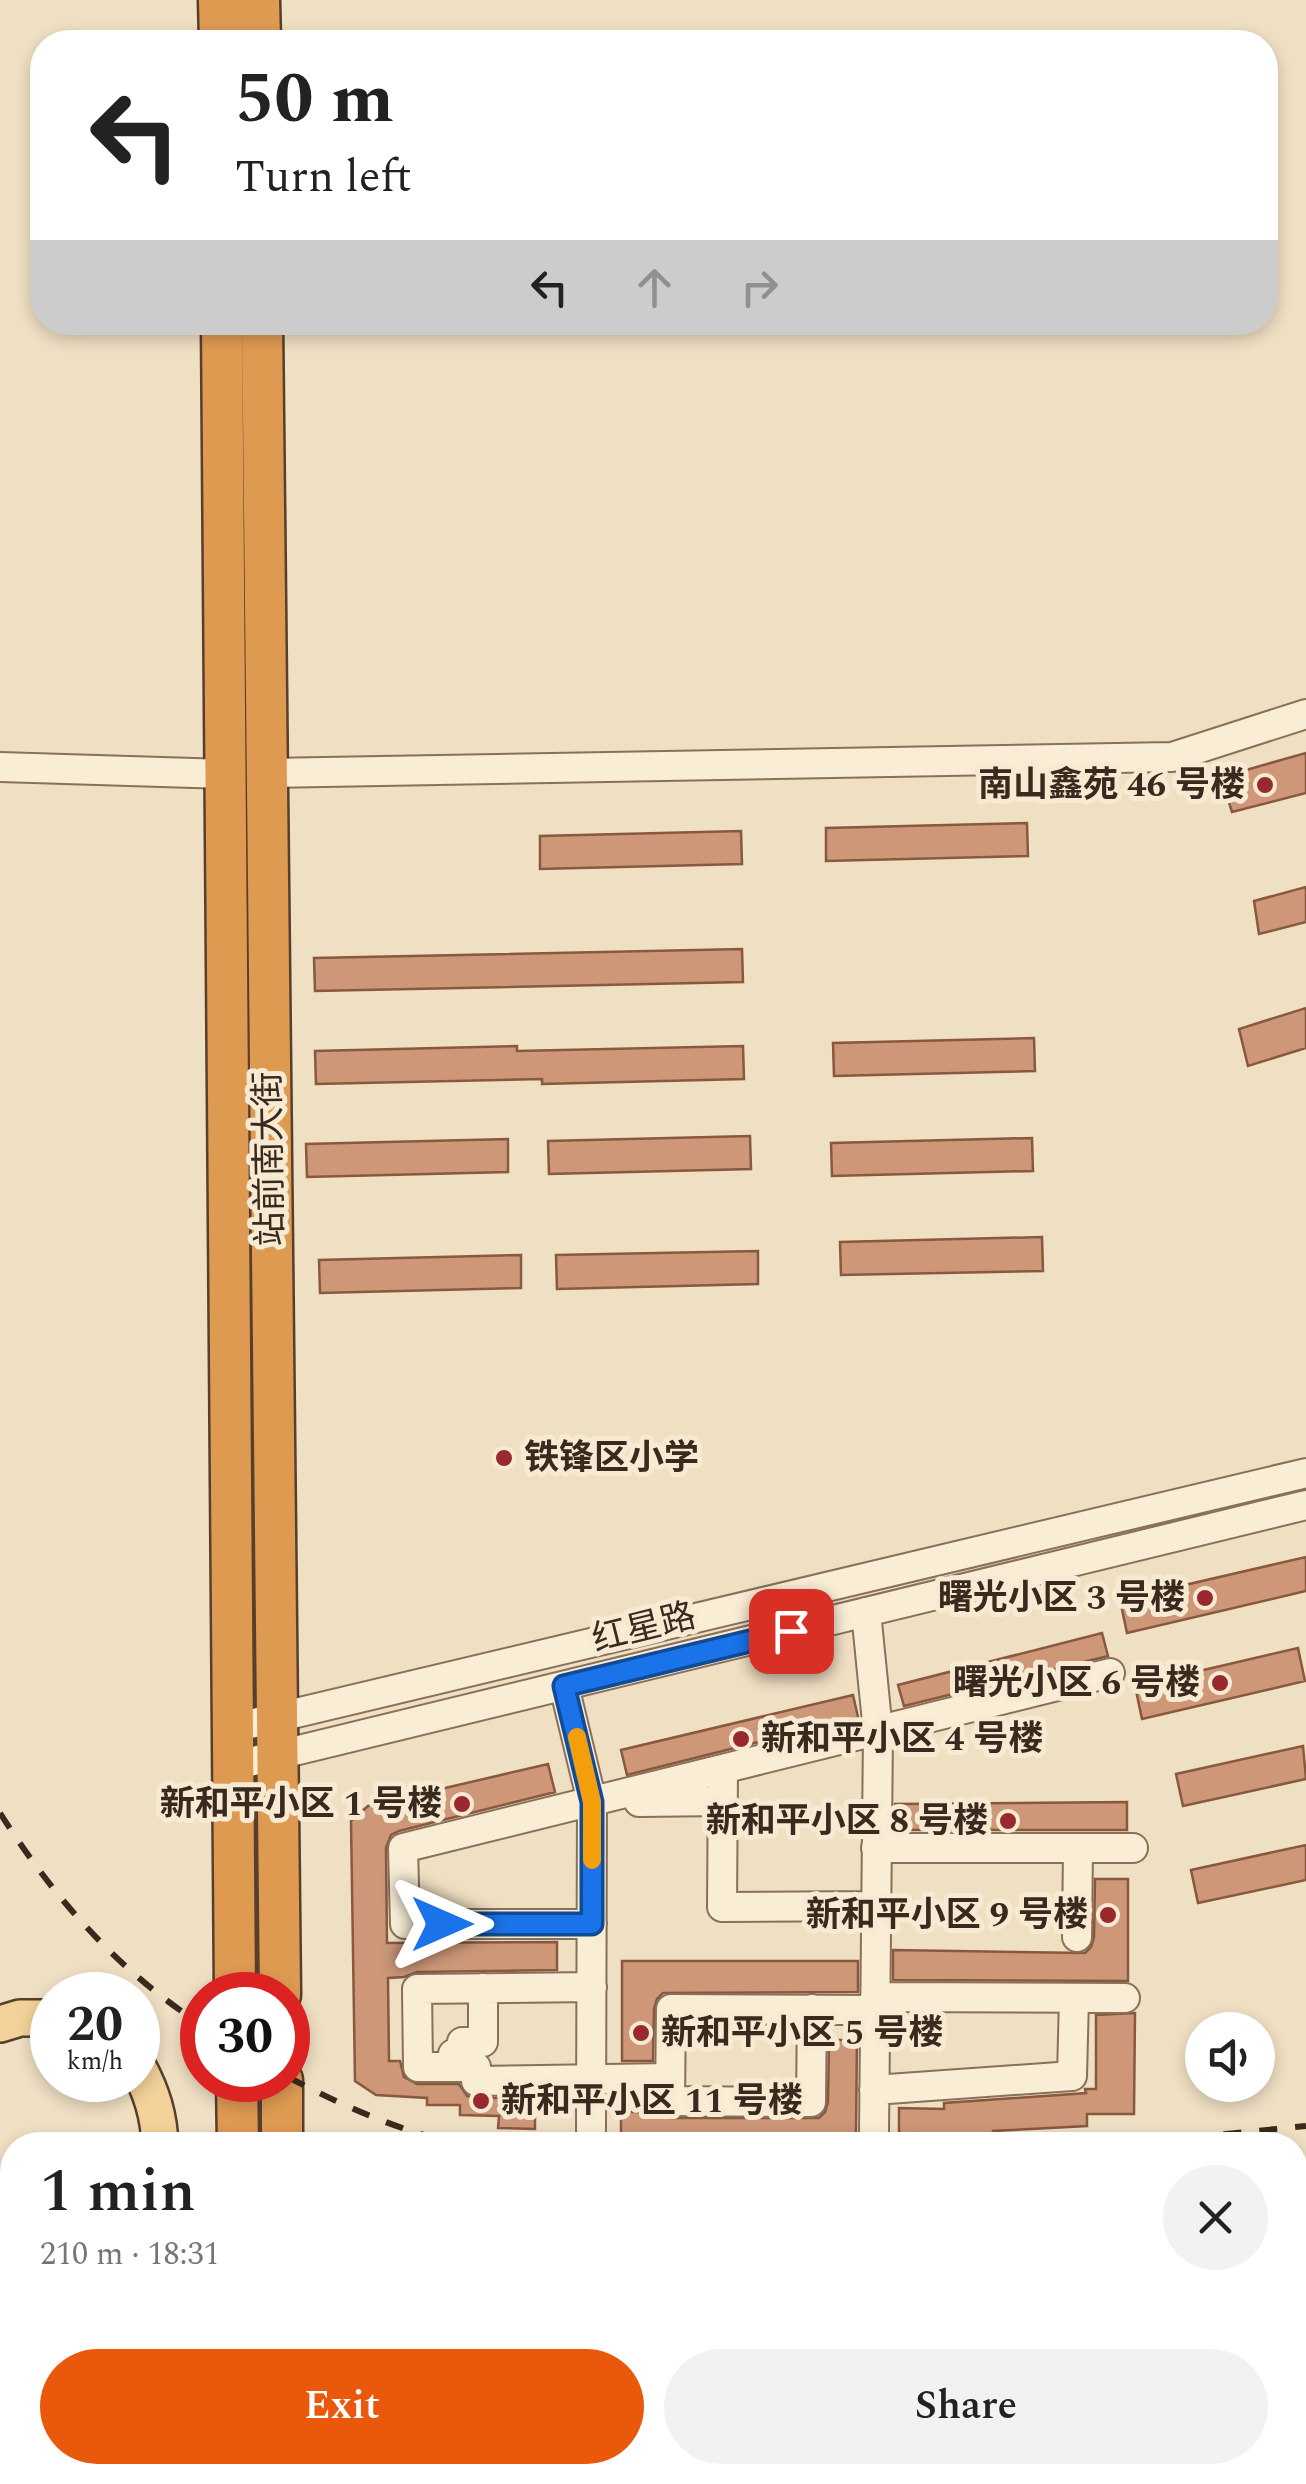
<!DOCTYPE html>
<html lang="en">
<head>
<meta charset="utf-8">
<style>
  body { margin:0; font-family:Spectral,"Noto Sans SC",serif; background:#f2f2f2; color:#222; height:100vh; display:flex; flex-direction:column; font-size:38px; white-space:nowrap }
  * { box-sizing:border-box; margin:0 }
  p { font-size:32px; color:#767676 }
  .icon { flex:none; width:55px; height:55px; fill:none; stroke:currentColor; stroke-width:2; stroke-linecap:round; stroke-linejoin:round }
  .map { position:relative; flex:1; overflow:hidden }
  .drawer { position:absolute; left:0px; top:2132px; width:1308px; height:352px; display:flex; flex-direction:column; background:#fff; border-radius:40px 40px 0 0; box-shadow:0 5px 15px #0003 }
  .drawer>* { flex:none }
  .hud { position:absolute; left:30px; top:30px; width:1248px; height:305px; border-radius:40px; box-shadow:0 5px 15px #0003; background:#fff; color:#222; overflow:hidden }
  .tools { position:absolute; left:1185px; top:2012px; display:grid; gap:20px }
  .tools a { display:grid; place-items:center; width:90px; height:90px; border-radius:50%; background:#fff; box-shadow:0 5px 15px #0003; font-size:50px }
  .speed { position:absolute; left:30px; top:1972px; display:flex; gap:20px; font-size:50px; font-weight:700; text-align:center }
  .speed>* { display:grid; place-content:center; width:130px; height:130px; border-radius:50%; background:#fff; box-shadow:0 5px 15px #0003; line-height:1 }
  .speed small { font-size:25px; font-weight:400 }
  .speed .limit { border:15px solid #d22; background:#fff; color:#111 }
  .pin { position:absolute; display:grid; place-items:center; width:85px; height:85px; color:#fff; margin:-42px; border-radius:20px; box-shadow:0 5px 15px #0006 }
  .me { position:absolute; width:110px; margin:-55px; rotate:90deg; stroke-linejoin:round; filter:drop-shadow(0 0 8px #0008) }
  .turn { display:flex; align-items:center; gap:35px; height:210px; padding:0 40px; font-size:45px }
  .turn .icon { width:130px; height:130px; stroke-width:2.5 }
  .turn b { display:block; font-size:70px; line-height:85px }
  .lanes { display:flex; align-items:center; height:95px; padding:0 40px; background:#0003; justify-content:center; gap:50px; direction:ltr }
  .lanes .off { opacity:.35 }
  .round { display:grid; place-items:center; flex:none; width:105px; height:105px; border-radius:52px; background:#f2f2f2 }
  .head { display:flex; align-items:center; justify-content:space-between; height:170px; padding:0 40px }
  h1 { font-size:60px; font-weight:600; line-height:75px }
  .primary-button { display:flex; gap:20px; margin-top:auto; padding:20px 40px }
  .primary-button a { flex:1; height:115px; border-radius:60px; background:#ea580c; color:#fff; font-size:40px; font-weight:600; line-height:115px; text-align:center }
  .primary-button a+a { background:#f2f2f2; color:#222 }
  .map>svg:first-child { display:block }
  .building { fill:#cd9778; stroke:#88583f; stroke-width:2.5 }
  .lines { fill:none; stroke-linecap:round; stroke-linejoin:round }
  .minor-casing { stroke:#897059; stroke-width:32 }
  .major-casing { stroke:#573f2e; stroke-width:40 }
  .highway-casing { stroke:#573f2e; stroke-width:45 }
  .minor { stroke:#f9edd6; stroke-width:28 }
  .major { stroke:#f2d29a; stroke-width:35 }
  .highway { stroke:#df9a52; stroke-width:40 }
  .rail { stroke:#39291e; stroke-width:6; stroke-dasharray:18 18; stroke-linecap:butt }
  .route-casing { stroke:#114b97; stroke-width:25 }
  .route { stroke:#1a73e8; stroke-width:18 }
  .slow { stroke:#f59e0b; stroke-width:18 }
  .poi-dot { fill:#99292f; stroke:#f6ead2; stroke-width:4 }
  .labels { text-anchor:middle; dominant-baseline:central; stroke-width:10; stroke-linejoin:round; paint-order:stroke }
  .poi-label { font-size:35px; font-weight:bold; fill:#39291e; stroke:#f6ead2; text-anchor:end }
  .street-label { font-size:35px; fill:#39291e; stroke:#f6ead2 }
</style>
</head>
<body>
<div class="map">
<svg width="1306" height="2484" viewBox="0 0 1306 2484">
  <rect width="100%" height="100%" fill="#efdfc3"/>
  <path class="building" d="M1306 753V793L1232 812 1221 777Z
    M1027 823 1028 856 826 861V828Z
    M741 831 742 864 540 869V836Z
    M1306 887V922L1259 934 1254 901Z
    M742 949 743 982 315 991 314 958Z
    M1306 1008V1048L1248 1066 1239 1029Z
    M1034 1038 1035 1071 834 1076 833 1043Z
    M517 1046V1051L743 1046 744 1079 542 1084V1079L316 1084 315 1051Z
    M750 1136 751 1169 549 1174 548 1141Z
    M1032 1138 1033 1171 832 1176 831 1143Z
    M508 1139V1172L307 1177 306 1144Z
    M1042 1237 1043 1271 841 1275 840 1242Z
    M758 1251V1284L557 1289 556 1255Z
    M521 1255V1288L320 1293 319 1260Z
    M1306 1557V1591L1127 1633 1120 1600Z
    M1102 1633 1108 1656 904 1706 898 1685Z
    M1298 1648 1305 1681 1142 1719 1135 1686Z
    M853 1695 858 1717 627 1775 621 1750Z
    M1303 1746 1306 1779 1183 1806 1176 1774Z
    M548 1764 555 1792 399 1831 391 1835 386 1848 387 1943 557 1942V1970L417 1972 404 1977 388 1978 389 2061H400L404 2077 417 2084H459L467 2096 476 2098H535V2129L498 2128 499 2116 460 2115V2105H427V2098L376 2095 355 2081 351 1821 368 1806Z
    M1127 1802V1830H895V1804Z
    M1306 1845V1880L1198 1903 1191 1870Z
    M1095 1879H1128V1981L893 1980V1950L1085 1953 1091 1947 1094 1937Z
    M622 1961H858V1992L663 1993 657 1999 654 2009 653 2061H622Z
    M1135 2013 1134 2114H1087V2126L993 2131V2135L946 2134V2140H899V2108L944 2109V2103L1086 2093 1085 2089H1096V2015Z
    M829 2040H857L856 2133 862 2145H621V2112H656L670 2118H819L825 2112 828 2102Z"/>
  <g class="lines">
    <g class="minor-casing">
      <path id="minor" d="M0 767 226 774
        M267 773 1172 757 1306 714
        M866 1612 878 1732 874 2133
        M564 1686 592 1802 591 2130
        M233 1728 1306 1473
        M233 1766 1306 1505
        M723 1770 722 1907 876 1906
        M639 1802 723 1801
        M876 1848H1133
        M592 1924H405L403 1848 1110 1673
        M1077 1937 1078 1848
        M592 1987 417 1989 418 2067H476V2081L670 2078
        M875 1997 1125 1998
        M812 2009 811 2102 670 2101 671 2009 875 2010
        M453 2067V2054H462V2042H483V1988
        M874 2090 1072 2076 1074 1998
        M686 2472 687 2484"/>
    </g>
    <g class="major-casing">
      <path id="major" d="M0 2024 20 2018H52
        M138 2067C152 2093 159 2116 160 2145
        M0 2327H12
        M0 2435 12 2439"/>
    </g>
    <g class="highway-casing">
      <path id="highway" d="M219 0 220 42
        M259 0 260 42
        M222 322 235 1995
        M262 322 280 1995
        M237 2080 238 2145
        M282 2080V2145
        M242 2472V2484
        M287 2472V2484"/>
    </g>
    <use href="#minor" class="minor"/>
    <use href="#major" class="major"/>
    <use href="#highway" class="highway"/>
    <path class="rail" d="M0 1813C53 1897 118 1971 202 2025
      M288 2077C345 2107 401 2132 464 2145
      M1116 2145 1306 2126
      M1295 2209 1306 2210"/>
  </g>
  <g class="lines">
    <g class="route-casing">
      <path id="route" d="M442 1924H592V1802L564 1686 791 1631"/>
    </g>
    <use href="#route" class="route"/>
    <path class="slow" d="M577 1737 592 1802V1860"/>
  </g>
  <g class="poi-dot">
    <circle cx="1265" cy="785" r="10"/>
    <circle cx="504" cy="1458" r="10"/>
    <circle cx="1205" cy="1598" r="10"/>
    <circle cx="1220" cy="1683" r="10"/>
    <circle cx="741" cy="1739" r="10"/>
    <circle cx="462" cy="1804" r="10"/>
    <circle cx="1008" cy="1821" r="10"/>
    <circle cx="1108" cy="1915" r="10"/>
    <circle cx="641" cy="2033" r="10"/>
    <circle cx="481" cy="2101" r="10"/>
  </g>
  <g class="labels">
    <g class="poi-label">
      <text x="1245" y="785">南山鑫苑 46 号楼</text>
      <text x="524" y="1458" text-anchor="start">铁锋区小学</text>
      <text x="1185" y="1598">曙光小区 3 号楼</text>
      <text x="1200" y="1683">曙光小区 6 号楼</text>
      <text x="761" y="1739" text-anchor="start">新和平小区 4 号楼</text>
      <text x="442" y="1804">新和平小区 1 号楼</text>
      <text x="988" y="1821">新和平小区 8 号楼</text>
      <text x="1088" y="1915">新和平小区 9 号楼</text>
      <text x="661" y="2033" text-anchor="start">新和平小区 5 号楼</text>
      <text x="501" y="2101" text-anchor="start">新和平小区 11 号楼</text>
    </g>
    <g class="street-label">
      <text transform="translate(270 1159) rotate(-91)">站前南大街</text>
      <text transform="translate(644 1628) rotate(-14)">红星路</text>
    </g>
  </g>
</svg>
<div class="tools">
<a><svg class="icon" aria-label="sound" viewBox="0 0 24 24"><path d="M4 9h4l5-4v14l-5-4H4zM17 9q2 3 0 6"/></svg></a>
</div>
<div class="speed"><div>20<small>km/h</small></div><div class="limit">30</div></div>
<div class="pin" style="left:791px;top:1631px;background:#d93025"><svg class="icon" aria-label="arrive" viewBox="0 0 24 24"><path d="M6 21V4h12l-3 4 3 4H6"/></svg></div>
<svg class="me" style="left:442px;top:1924px" viewBox="-20 -20 40 40"><path d="M0-17L14 15 0 8-14 15z" fill="#1a73e8" stroke="#fff" stroke-width="4"/></svg>
<div class="hud">
<div class="turn"><svg class="icon" aria-label="left" viewBox="0 0 24 24"><path d="M17 20v-9H6M10 6l-5 5 5 5"/></svg><div><b>50 m</b>Turn left</div></div>
<div class="lanes"><svg class="icon" aria-label="left" viewBox="0 0 24 24"><path d="M17 20v-9H6M10 6l-5 5 5 5"/></svg><svg class="icon off" aria-label="ahead" viewBox="0 0 24 24"><path d="M12 20V5M6 11l6-6 6 6"/></svg><svg class="icon off" aria-label="right" viewBox="0 0 24 24"><path d="M7 20v-9h11M14 6l5 5-5 5"/></svg></div>
</div>
<section class="drawer">
<div class="head"><div><h1>1 min</h1><p>210 m · 18:31</p></div><a class="round"><svg class="icon" aria-label="close" viewBox="0 0 24 24"><path d="M6 6l12 12M18 6L6 18"/></svg></a></div>
<div class="primary-button"><a>Exit</a><a>Share</a></div>
</section>
</div>
</body>
</html>
